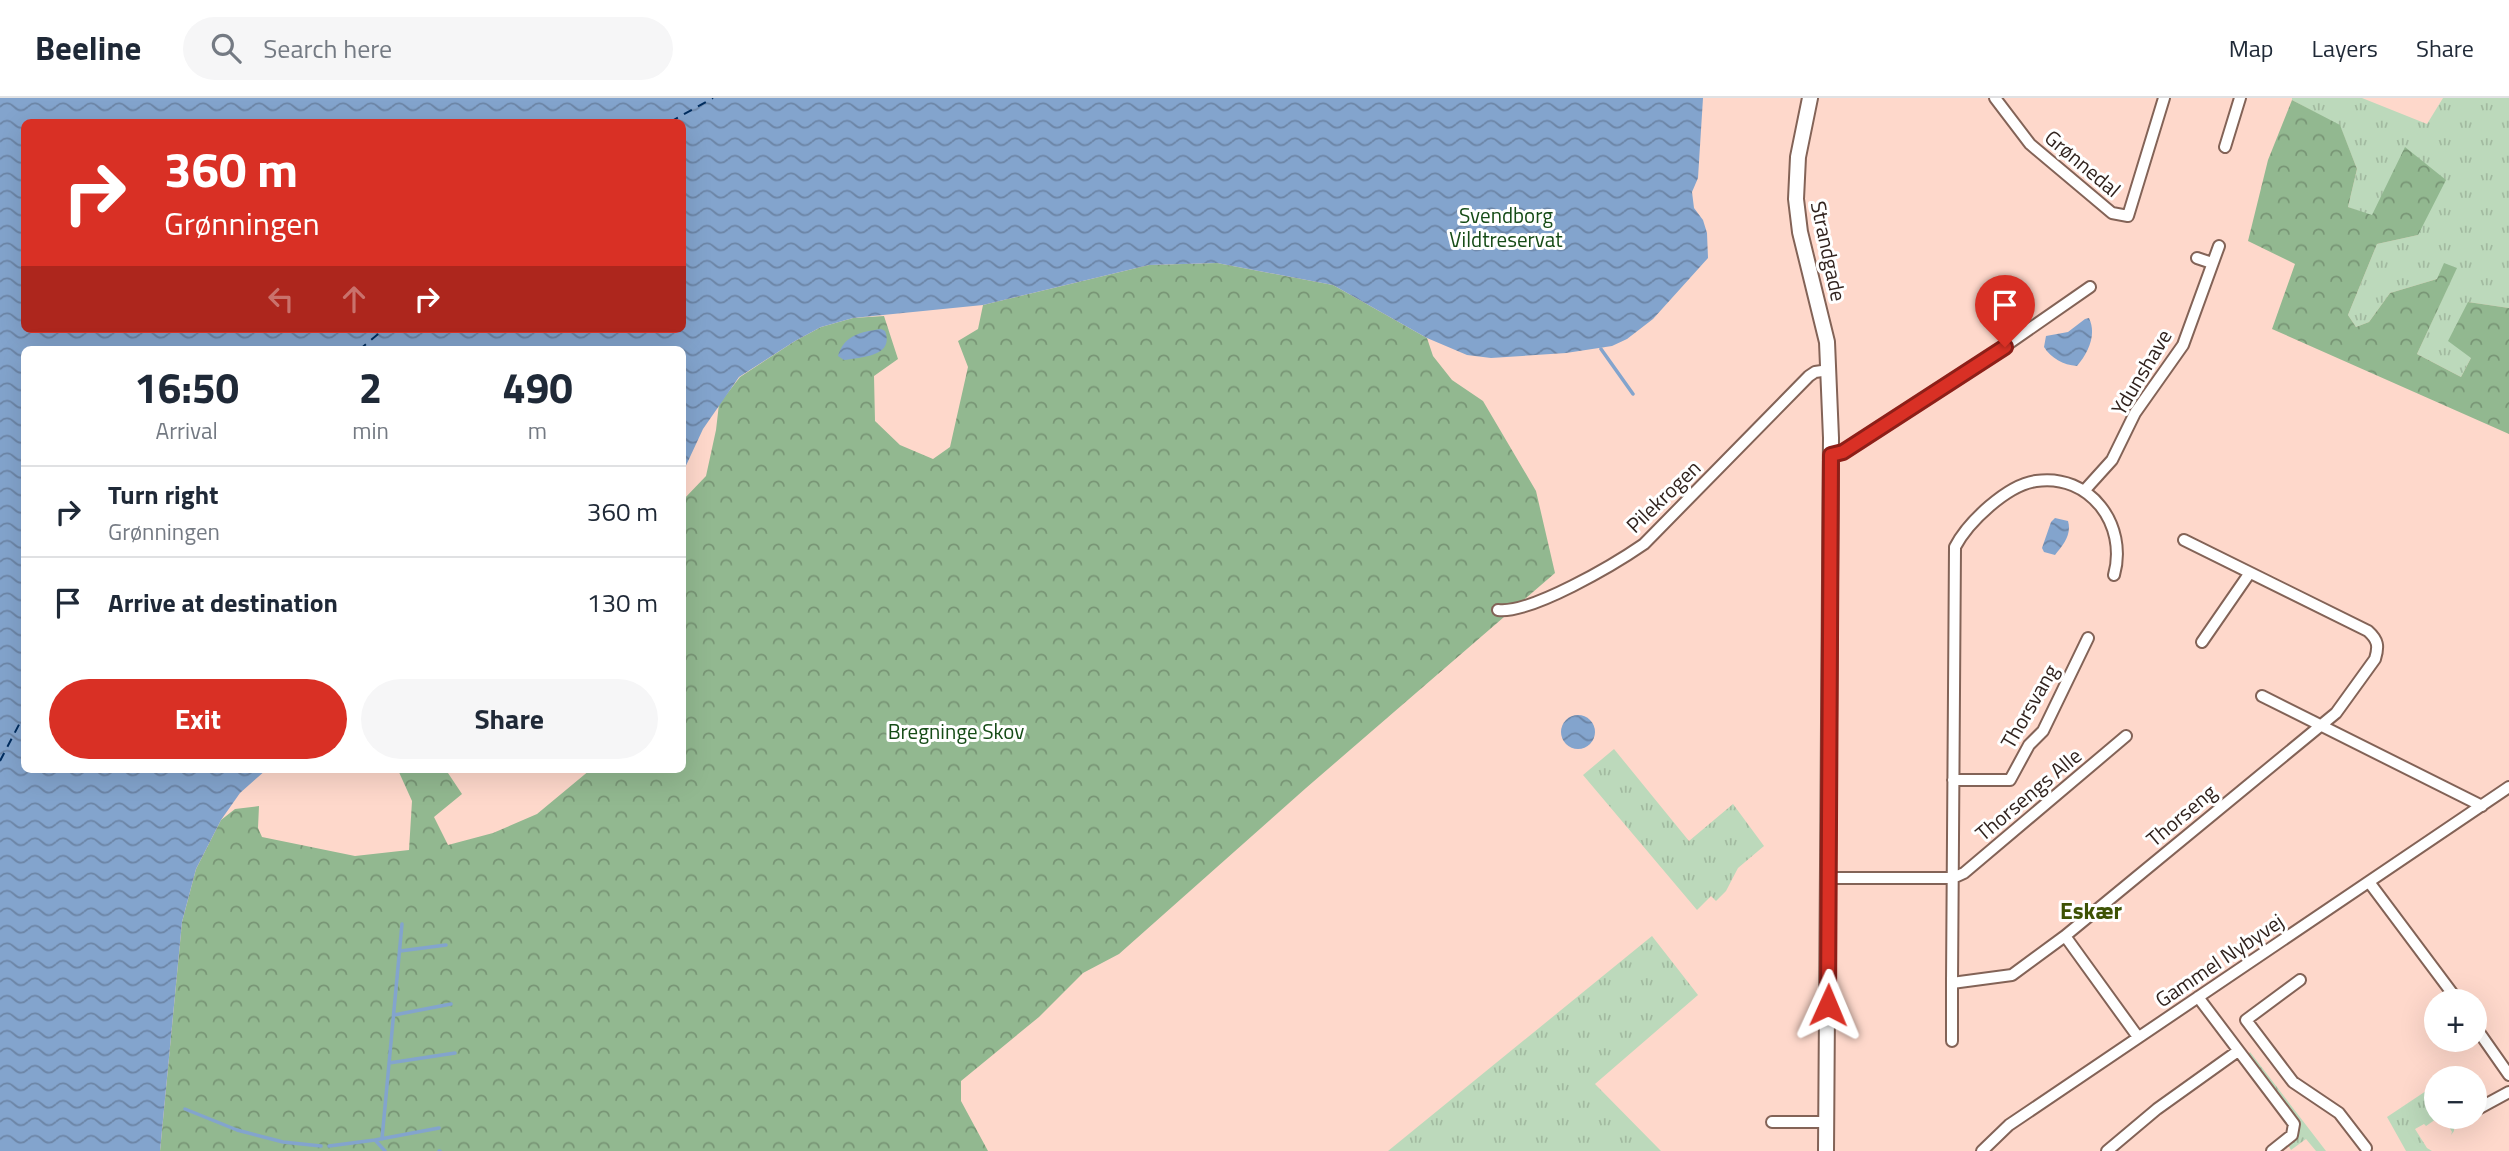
<!DOCTYPE html>
<html lang="en">
<head>
<meta charset="utf-8">
<style>
  body { margin:0; font-family:"Titillium Web",sans-serif; background:#f6f6f7; color:#1f2937; height:100vh; display:flex; flex-direction:column; font-size:26px; white-space:nowrap }
  * { box-sizing:border-box; margin:0 }
  p { font-size:23px; color:#747a83 }
  .icon { flex:none; width:38px; height:38px; fill:none; stroke:currentColor; stroke-width:2; stroke-linecap:round; stroke-linejoin:round }
  .map { position:relative; flex:1; overflow:hidden }
  .sheet { position:absolute; left:21px; top:248px; width:665px; height:427px; display:flex; flex-direction:column; background:#fff; border-radius:10px; box-shadow:0 7px 28px #0002 }
  .sheet>* { flex:none }
  .banner { position:absolute; left:21px; top:21px; width:665px; height:214px; border-radius:10px; box-shadow:0 7px 28px #0002; background:#d93025; color:#fff; overflow:hidden }
  .tools { position:absolute; left:2424px; top:891px; display:grid; gap:14px }
  .tools a { display:grid; place-items:center; width:63px; height:63px; border-radius:50%; background:#fff; box-shadow:0 7px 28px #0002; font-size:35px }
  .pin { position:absolute; display:grid; place-items:center; width:60px; height:60px; color:#fff; margin:-72px -30px; border-radius:50% 50% 50% 0; rotate:-45deg; box-shadow:0 0 7px #0007 }
  .pin .icon { rotate:45deg }
  .me { position:absolute; width:77px; margin:-38px; rotate:1deg; stroke-linejoin:round; filter:drop-shadow(0 0 5px #0008) }
  .turn { display:flex; align-items:center; gap:24px; height:147px; padding:0 28px; font-size:32px }
  .turn .icon { width:91px; height:91px; stroke-width:2.5 }
  .turn b { display:block; font-size:49px; line-height:60px }
  .lanes { display:flex; align-items:center; height:66px; padding:0 28px; background:#0003; justify-content:center; gap:35px; direction:ltr }
  .lanes .off { opacity:.35 }
  .eta { display:flex; justify-content:space-evenly; align-items:center; height:119px; text-align:center }
  .eta b { font-size:42px; font-weight:700; line-height:49px }
  .action { display:flex; gap:14px; margin-top:auto; padding:14px 28px }
  .action a { flex:1; height:80px; border-radius:42px; background:#d93025; color:#fff; font-size:28px; font-weight:700; line-height:80px; text-align:center }
  .action a+a { background:#f6f6f7; color:#1f2937 }
  ul { padding:0; list-style:none }
  li { display:flex; align-items:center; gap:21px; height:91px; padding:0 28px; border-top:2px solid #e0e1e3 }
  li div { flex:1 }
  li b { display:block; font-size:26px }
  li em { font-style:normal }
  header { display:flex; align-items:center; gap:42px; box-sizing:border-box; height:98px; padding:0 35px; background:#fff; border-bottom:2px solid #e0e1e3 }
  header strong { font-size:33px }
  nav { display:flex; gap:38px; margin-inline-start:auto; font-size:24px }
  .search { width:490px; height:63px; background:#f6f6f7; display:flex; align-items:center; gap:18px; box-sizing:border-box; padding:0 24px; border-radius:38px; color:#747a83; font-size:26px }
  .map>svg:first-child { display:block }
  .grass { fill:url(#grass-tufts) }
  .forest { fill:url(#forest-crowns) }
  .water { fill:url(#water-waves); fill-rule:evenodd }
  .lines { fill:none; stroke-linecap:round; stroke-linejoin:round }
  .stream { stroke:#83a4cd; stroke-width:3.5 }
  .ferry { stroke:#002d5f; stroke-width:2; stroke-dasharray:9 7; stroke-linecap:butt }
  .minor-casing { stroke:#836357; stroke-width:14 }
  .tertiary-casing { stroke:#836357; stroke-width:18 }
  .minor { stroke:#fff; stroke-width:10 }
  .tertiary { stroke:#fff; stroke-width:14 }
  .route-casing { stroke:#8d1f18; stroke-width:18 }
  .route { stroke:#d93025; stroke-width:12 }
  .labels { text-anchor:middle; dominant-baseline:central; stroke-width:6; stroke-linejoin:round; paint-order:stroke }
  .street-label { font-size:21px; fill:#31231e; stroke:#fff }
  .park-label { font-size:21px; fill:#164c17; stroke:#fff }
  .neighbourhood-label { font-size:23px; font-weight:bold; fill:#3d5204; stroke:#fff }
</style>
</head>
<body>
<header>
<strong>Beeline</strong>
<div class="search"><svg class="icon" aria-label="search" viewBox="0 0 24 24"><circle cx="10" cy="10" r="6"/><path d="M15 15l6 6"/></svg>Search here</div>
<nav><a>Map</a><a>Layers</a><a>Share</a></nav>
</header>
<div class="map">
<svg width="2509" height="1053" viewBox="0 0 2509 1053">
  <defs>
    <pattern id="grass-tufts" width="24" height="20" patternUnits="userSpaceOnUse" patternTransform="scale(1.75)"><rect width="24" height="20" fill="#bcd9bb"/><path d="M3 7l-1-3M5 7V3M7 7l1-3M15 17l-1-3M17 17v-4M19 17l1-3" fill="none" stroke="#a2baa0"/></pattern>
    <pattern id="forest-crowns" width="20" height="18" patternUnits="userSpaceOnUse" patternTransform="scale(1.75)"><rect width="20" height="18" fill="#92b890"/><path d="M2 6a3 3 0 1 1 6 0M12 15a3 3 0 1 1 6 0" fill="none" stroke="#789575"/></pattern>
    <pattern id="water-waves" width="16" height="10" patternUnits="userSpaceOnUse" patternTransform="scale(1.75)"><rect width="16" height="10" fill="#83a4cd"/><path d="M0 5q4-4 8 0t8 0" fill="none" stroke="#6c85a6"/></pattern>
  </defs>
  <rect width="100%" height="100%" fill="#fed8cb"/>
  <path class="grass" d="M2292 0H2362L2427 26 2443 0H2509V210L2468 204 2471 260 2461 279 2417 256 2456 171 2437 181 2390 195 2369 224 2356 229 2348 217 2377 146 2418 137 2348 109 2357 71 2340 28 2292 2Z
    M1614 651 1689 743 1733 706 1764 748 1738 770 1726 793 1716 803 1711 798 1697 812 1583 677Z
    M1652 838 1698 897 1595 986 1661 1053H1388Z
    M2250 954 2326 1053H2316L2306 1041 2291 1052 2288 1047 2297 1039 2299 1027 2248 957Z
    M2426 993 2429 1005 2436 1013V1018L2448 1019 2454 1026V1033L2451 1037 2452 1034 2444 1020 2439 1019 2426 1028 2424 1026 2415 1031 2427 1050 2432 1053H2406L2387 1019Z"/>
  <path class="forest" d="M2292 2 2340 27 2357 71 2348 109 2372 117 2405 49 2446 82 2418 137 2377 146 2348 217 2356 229 2369 224 2390 195 2437 181 2444 165 2457 170 2417 256 2461 279 2471 260 2448 243 2468 204 2509 210V336L2272 231 2295 166 2248 143 2268 62Z
    M1217 165 1333 187 1427 240 1433 258 1452 282 1483 303 1536 393 1555 475 1306 690 1119 856 1083 875 1039 919 961 983V1003L988 1053H160L182 824 196 771 221 722 235 711 259 708 258 730 262 739 355 758 409 752 412 703 398 672H446L462 696 434 719 448 747 493 735 537 716 590 672H682L683 402 706 378 716 332 719 306 740 279 795 243 821 229 853 220 884 218 898 261 874 278 875 323 900 347 933 361 950 349 968 269 958 243 978 231 983 207 1149 167Z"/>
  <path class="water" d="M0 0H1703L1698 80 1692 94 1694 110 1703 122 1707 135 1708 160 1653 221 1627 241 1612 248 1566 255 1491 260 1467 257 1427 240 1333 187 1217 165 1149 167 983 207 853 220 821 229 795 243 739 279 703 331 683 374 682 252H24V672H266L240 695 221 722 196 771 182 824 160 1053H0ZM24 24H682V231H24Z
    M2089 220C2097 237 2088 255 2077 268 2063 267 2051 260 2044 249L2046 238 2068 234 2085 221Z
    M881 231 885 233C895 259 860 259 844 262L838 258C844 237 861 234 881 231Z
    M2055 420 2068 423C2072 437 2063 447 2055 457L2044 454 2042 450 2051 424Z
    M1561 634a17 17 0 1 1 34 0a17 17 0 1 1-34 0Z"/>
  <g class="lines">
    <path class="stream" d="M1601 251 1633 296
      M400 853 446 847
      M394 917 451 906
      M389 965 455 955
      M185 1011 237 1032 283 1044 321 1048
      M382 1041 402 826
      M375 1042 385 1053
      M329 1048 375 1042 439 1030
      M439 1053H440"/>
    <path class="ferry" d="M670 24 713 0
      M359 252 384 231
      M0 663 24 617"/>
    <g class="minor-casing">
      <path id="minor" d="M1995 0 2030 46 2112 115 2128 118 2164 0
        M2225 49 2240 0
        M2197 160 2212 165
        M1831 357 1843 354 1985 262 2090 189
        M2084 393 2112 362 2135 315 2183 247 2219 148
        M1498 512C1531 516 1615 466 1644 446L1809 278 1815 274 1829 272
        M2202 544 2249 476
        M2262 598 2482 708
        M1953 682H2010L2029 647 2043 633 2088 540
        M1829 780H1953L1964 775 2126 638
        M2369 784 2458 903
        M2300 882 2246 922 2293 984 2339 1015 2366 1050
        M1952 885 1955 449C1968 424 2007 387 2036 383 2090 375 2128 427 2114 477
        M2198 899 2294 1026 2292 1037 2272 1053
        M2474 927 2509 977
        M2138 939 2065 838 2336 615 2375 561C2379 548 2378 542 2368 533L2184 442
        M1952 943V885L2012 877 2065 838
        M2474 1013 2509 994
        M1772 1024H1826
        M1982 1053 2009 1027 2509 689
        M2107 1053 2157 1011 2238 953"/>
    </g>
    <g class="tertiary-casing">
      <path id="tertiary" d="M1810 0 1798 59 1796 101 1800 134 1827 244 1831 340 1826 1053"/>
    </g>
    <use href="#minor" class="minor"/>
    <use href="#tertiary" class="tertiary"/>
  </g>
  <g class="lines">
    <g class="route-casing">
      <path id="route" d="M1828 907 1831 357 1843 354 2005 249"/>
    </g>
    <use href="#route" class="route"/>
  </g>
  <g class="labels">
    <g class="street-label">
      <text transform="translate(2083 65) rotate(40)">Grønnedal</text>
      <text transform="translate(1829 153) rotate(78)">Strandgade</text>
      <text transform="translate(2141 274) rotate(-59)">Ydunshave</text>
      <text transform="translate(1663 398) rotate(-44)">Pilekrogen</text>
      <text transform="translate(2029 608) rotate(-60)">Thorsvang</text>
      <text transform="translate(2028 696) rotate(-40)">Thorsengs Alle</text>
      <text transform="translate(2181 717) rotate(-40)">Thorseng</text>
      <text transform="translate(2219 862) rotate(-34)">Gammel Nybyvej</text>
    </g>
    <g class="park-label">
      <text x="1506" y="117">Svendborg<tspan x="1506" dy="24">Vildtreservat</tspan></text>
      <text x="956" y="633">Bregninge Skov</text>
    </g>
    <g class="neighbourhood-label">
      <text x="2091" y="812">Eskær</text>
    </g>
  </g>
</svg>
<div class="tools">
<a>+</a>
<a>−</a>
</div>
<div class="pin" style="left:2005px;top:249px;background:#d93025"><svg class="icon" aria-label="arrive" viewBox="0 0 24 24"><path d="M6 21V4h12l-3 4 3 4H6"/></svg></div>
<svg class="me" style="left:1828px;top:907px" viewBox="-20 -20 40 40"><path d="M0-17L14 15 0 8-14 15z" fill="#d93025" stroke="#fff" stroke-width="4"/></svg>
<div class="banner">
<div class="turn"><svg class="icon" aria-label="right" viewBox="0 0 24 24"><path d="M7 20v-9h11M14 6l5 5-5 5"/></svg><div><b>360 m</b>Grønningen</div></div>
<div class="lanes"><svg class="icon off" aria-label="left" viewBox="0 0 24 24"><path d="M17 20v-9H6M10 6l-5 5 5 5"/></svg><svg class="icon off" aria-label="ahead" viewBox="0 0 24 24"><path d="M12 20V5M6 11l6-6 6 6"/></svg><svg class="icon" aria-label="right" viewBox="0 0 24 24"><path d="M7 20v-9h11M14 6l5 5-5 5"/></svg></div>
</div>
<section class="sheet">
<div class="eta">
<div><b>16:50</b><p>Arrival</p></div>
<div><b>2</b><p>min</p></div>
<div><b>490</b><p>m</p></div>
</div>
<ul>
<li><svg class="icon" aria-label="right" viewBox="0 0 24 24"><path d="M7 20v-9h11M14 6l5 5-5 5"/></svg><div><b>Turn right</b><p>Grønningen</p></div><em>360 m</em></li>
<li><svg class="icon" aria-label="arrive" viewBox="0 0 24 24"><path d="M6 21V4h12l-3 4 3 4H6"/></svg><div><b>Arrive at destination</b></div><em>130 m</em></li>
</ul>
<div class="action"><a>Exit</a><a>Share</a></div>
</section>
</div>
</body>
</html>
